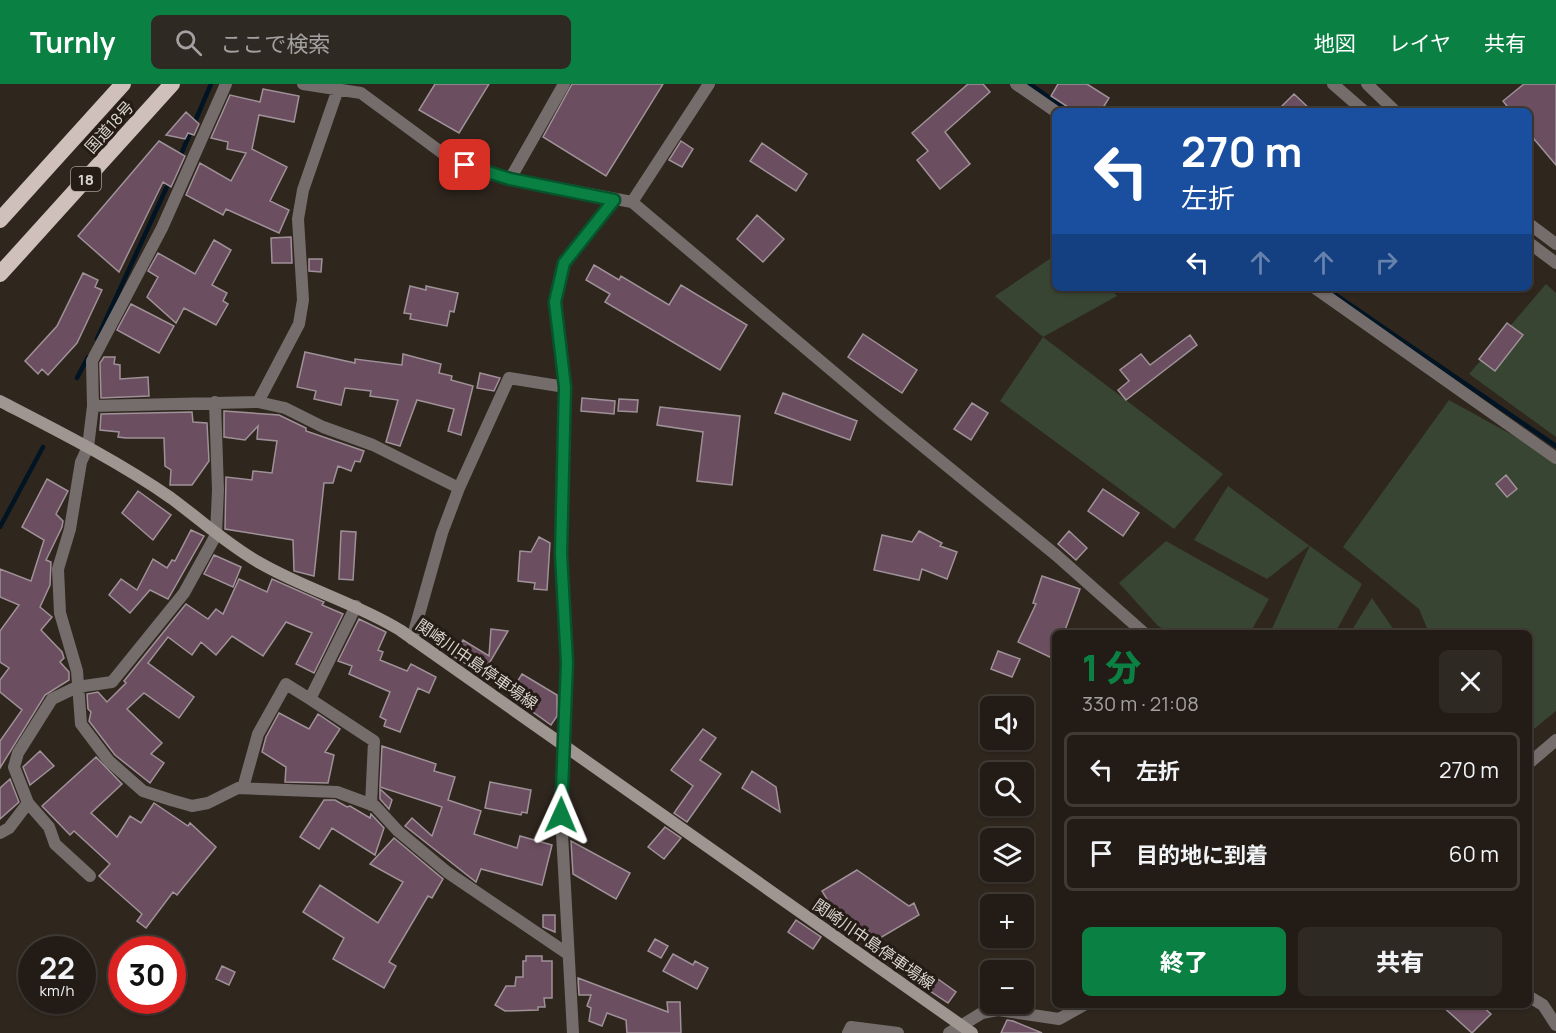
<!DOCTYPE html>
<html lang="ja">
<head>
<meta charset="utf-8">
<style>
  body { margin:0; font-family:Manrope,"Noto Sans JP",sans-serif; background:#2f2923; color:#f1f3f6; height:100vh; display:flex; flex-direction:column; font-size:22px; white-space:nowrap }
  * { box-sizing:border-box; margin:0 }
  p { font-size:20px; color:#a3a1a1 }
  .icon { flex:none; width:33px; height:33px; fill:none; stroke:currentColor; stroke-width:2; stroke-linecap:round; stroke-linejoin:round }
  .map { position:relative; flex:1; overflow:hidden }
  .side { position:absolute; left:1052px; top:546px; width:480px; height:378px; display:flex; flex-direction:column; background:#231c16; border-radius:9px; box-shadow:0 2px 4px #0004,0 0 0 2px #403a35 }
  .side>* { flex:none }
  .guide { position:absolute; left:1052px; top:24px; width:480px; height:183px; border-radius:9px; box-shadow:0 2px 4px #0004,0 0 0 2px #403a35; background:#1a4fa0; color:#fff; overflow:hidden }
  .buttons { position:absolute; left:980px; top:612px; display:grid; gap:12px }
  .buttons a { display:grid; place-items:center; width:54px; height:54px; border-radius:9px; background:#231c16; box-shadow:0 2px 4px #0004,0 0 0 2px #403a35; font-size:30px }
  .speed { position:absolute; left:18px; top:852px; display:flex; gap:12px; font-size:30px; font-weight:700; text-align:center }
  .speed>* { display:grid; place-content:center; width:78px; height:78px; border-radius:50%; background:#231c16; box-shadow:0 2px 4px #0004,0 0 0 2px #403a35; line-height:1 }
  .speed small { font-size:15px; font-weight:400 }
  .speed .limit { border:9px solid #d22; background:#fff; color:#111 }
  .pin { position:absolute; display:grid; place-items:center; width:51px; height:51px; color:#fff; margin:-26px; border-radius:12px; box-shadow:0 3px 9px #0006 }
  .me { position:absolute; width:66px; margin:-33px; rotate:1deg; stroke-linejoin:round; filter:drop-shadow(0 0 4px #0008) }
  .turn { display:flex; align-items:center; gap:21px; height:126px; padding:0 30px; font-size:27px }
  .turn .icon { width:78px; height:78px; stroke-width:2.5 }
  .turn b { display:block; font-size:42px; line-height:51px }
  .lanes { display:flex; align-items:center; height:57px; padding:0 30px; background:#0003; justify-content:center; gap:30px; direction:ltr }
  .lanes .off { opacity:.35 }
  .round { display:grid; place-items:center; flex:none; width:63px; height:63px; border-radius:9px; background:#2f2923 }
  .overview { display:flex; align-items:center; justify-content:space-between; height:102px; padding:0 30px }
  h1 { font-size:36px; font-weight:800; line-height:45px; color:#0b8043 }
  .button { display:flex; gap:12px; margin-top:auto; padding:12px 30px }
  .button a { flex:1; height:69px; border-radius:9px; background:#0b8043; color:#fff; font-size:24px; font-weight:800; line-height:69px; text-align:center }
  .button a+a { background:#2f2923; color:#f1f3f6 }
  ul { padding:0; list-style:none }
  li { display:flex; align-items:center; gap:18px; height:75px; margin:0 12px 9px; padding:0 18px; border:3px solid #403a35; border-radius:9px }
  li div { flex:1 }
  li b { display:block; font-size:22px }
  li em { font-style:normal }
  header { display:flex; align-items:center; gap:36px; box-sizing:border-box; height:84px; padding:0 30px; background:#0b8043; color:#fff }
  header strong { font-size:28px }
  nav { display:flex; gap:33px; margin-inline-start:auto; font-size:21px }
  .search { width:420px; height:54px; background:#2f2923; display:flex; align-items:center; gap:15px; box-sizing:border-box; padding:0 21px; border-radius:9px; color:#a3a1a1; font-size:22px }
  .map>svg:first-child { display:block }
  .green { fill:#374532 }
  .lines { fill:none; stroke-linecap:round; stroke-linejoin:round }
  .stream { stroke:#001424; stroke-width:4.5 }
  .building { fill:#6b4e5f; stroke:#9f9198; stroke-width:1.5 }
  .minor { stroke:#746d6b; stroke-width:12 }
  .tertiary { stroke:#746d6b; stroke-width:12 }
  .secondary { stroke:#9f9591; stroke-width:12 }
  .trunk { stroke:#d0c0bc; stroke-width:16 }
  .route-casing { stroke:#07532c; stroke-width:15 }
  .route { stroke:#0b8043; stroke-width:10 }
  .labels { text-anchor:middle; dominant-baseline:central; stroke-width:6; stroke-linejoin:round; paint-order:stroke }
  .shield { fill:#251d15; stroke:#a49d97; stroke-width:1.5 }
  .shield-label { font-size:15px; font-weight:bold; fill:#dad4cf }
  .street-label { font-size:16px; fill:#dad4cf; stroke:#251d15 }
</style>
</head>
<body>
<header>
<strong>Turnly</strong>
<div class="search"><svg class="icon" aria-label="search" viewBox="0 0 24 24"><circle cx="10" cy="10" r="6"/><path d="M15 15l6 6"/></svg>ここで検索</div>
<nav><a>地図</a><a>レイヤ</a><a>共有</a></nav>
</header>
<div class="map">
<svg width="1556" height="949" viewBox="0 0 1556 949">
  <rect width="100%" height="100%" fill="#2f261e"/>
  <path class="green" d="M1054 172V204H1109L1117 212 1043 253 1223 390 1174 445 1000 317 1043 253 995 212Z
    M1546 200 1556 209V353L1469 290Z
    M1449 316 1556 375V627L1529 649 1528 549H1429L1419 525 1343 463Z
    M1228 402 1362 500 1335 549H1270L1310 461 1267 495 1194 456Z
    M1166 457 1269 515 1250 549H1171L1158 542 1119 499Z
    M1372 514 1396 549H1350Z"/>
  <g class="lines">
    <path class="stream" d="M1030 0 1068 27
      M179 75 211 0
      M1326 204 1556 362
      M97 255 170 96
      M77 294 88 273
      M0 443 43 363"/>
  </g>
  <path class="building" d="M435 0H489L459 49 419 26Z
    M572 0H663L606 92 543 53Z
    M968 0H983L990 8 945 48 970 80 940 105 917 76 928 67 912 49Z
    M1058 0H1087L1109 14 1101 27H1074L1051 12Z
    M1524 0H1556V81L1528 48V27H1511L1503 17Z
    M263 5 299 12 294 38 259 31 252 65 287 83 270 117 289 126 279 149 226 125 223 131 186 111 200 79 231 97 246 69 227 65 228 58 211 54 230 11 260 18Z
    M1294 10 1312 27H1277Z
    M186 28 199 40 194 51 188 49 185 55 166 51Z
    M159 57 185 72 171 103 163 98 119 188 78 152Z
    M681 57 693 65 682 83 669 76Z
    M762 59 807 90 796 107 750 77Z
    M757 131 784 155 763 178 737 155Z
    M291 153 292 179H272L271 154Z
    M214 156 231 166 212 201 227 209 223 217 228 220 216 241 184 224 176 239 147 213 158 193 148 187 158 169 195 190Z
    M309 175H322L321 188 309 187Z
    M594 181 619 196 621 192 669 221 681 201 747 241 720 286 605 218 610 210 586 196Z
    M83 189 98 196 95 203 102 206 77 259 48 291 42 285 38 290 25 277 57 242Z
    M410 202 426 206V202L458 209 454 228 450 227 447 242 410 235 411 230 404 229Z
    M131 220 174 242 159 269 117 246Z
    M1507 239 1523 251 1495 287 1479 275Z
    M863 250 917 286 902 309 848 273Z
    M1190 251 1197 261 1126 316 1118 306 1129 297 1120 286 1141 270 1150 281Z
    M305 268 355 279V275L402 281 403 270 441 280 439 289 452 292 451 296 473 302 461 351 448 347 454 325 417 316 400 362 386 358 398 316 370 312 371 307 345 304 341 321 314 315 316 307 297 303Z
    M104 273H115L114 280 120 281V295L148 293 149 312 101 314 100 279Z
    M480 289 500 294 494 307 477 304Z
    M783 309 857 337 850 356 775 329Z
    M582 314 615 317 614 330 581 327Z
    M619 315 638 316 637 328 618 327Z
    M972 319 988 329 971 356 954 345Z
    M660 323 740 332 732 401 697 397 703 348 657 341Z
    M224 327 279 331 306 344V347L364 367 360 378 355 377 351 387 338 382 333 399H324L314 492 294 487 293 456 225 445 226 393 252 396 253 387 272 389 277 357 257 355 258 342 245 356 224 353Z
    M192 328 193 338 207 339 209 377 192 401H170L171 386 165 382 164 354H126L118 353 119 348 100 346 101 330Z
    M1506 391 1517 405 1507 413 1496 400Z
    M47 395 68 407 56 430 63 437 62 443 46 476 51 478 50 501 40 523 52 533 41 546 62 568 64 574 60 578 69 588V596L45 611 0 684V657L22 626 0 608V596L9 584 0 578V547L19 521 0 513V485L31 497 44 456 22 443Z
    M1103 405 1139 429 1123 452 1088 427Z
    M138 407 171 431 153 456 122 429Z
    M191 446 204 452 168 515 150 506 130 529 109 511 121 495 137 506 153 475 167 484 172 476 175 477Z
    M341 447 356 448 353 496 339 495Z
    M919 447 942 459 940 462 957 468 947 495 922 485 919 496 874 486 882 451 912 458Z
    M1069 447 1087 464 1076 476 1058 460Z
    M539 453 550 459 547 506 534 505 535 499 518 497 520 467 531 468Z
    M214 471 241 483 233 503 204 490Z
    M1042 492 1080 505 1064 549H1054V575L1018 558 1036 520 1033 519Z
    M239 495 267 508 272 495 324 518 322 521 343 530 314 589 296 580 312 549 286 538 263 572 232 552 216 571 201 558 192 571 168 553 148 579 194 613 179 634 144 609 127 625 162 659 151 670 164 679 150 699 115 671 89 637 91 628 88 625 87 610 98 608 107 618 126 599 124 597 186 520 208 535 216 525 223 530Z
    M359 535 386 548 378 566 383 568 380 576 407 587 411 580 436 593 429 609 418 604 400 648 384 642 386 636 380 633 390 608 349 590 352 582 338 577Z
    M491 545 508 547 483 590 453 572 463 556 489 572Z
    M998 567 1020 575 1012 593 991 585Z
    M522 590 557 611V632L551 641 519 618 522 613 512 606Z
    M279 629 309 645 318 630 340 645 325 668 334 671 328 699 285 698 286 683 262 668 266 653Z
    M703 645 716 654 700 676 721 690 687 738 674 729 693 702 671 686Z
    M382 662 436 680 434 687 455 693 448 716 481 727 474 750 517 764 520 752 552 761 542 801 481 785 476 798 405 742 412 734 432 752 442 723 380 703Z
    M40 667 54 682 30 701 23 683Z
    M96 673 122 700 91 729 117 753 130 732 141 739 154 719 188 742 190 739 216 763 177 811 173 808 146 844 137 837 142 830 99 792 110 780 74 747 70 751 42 722Z
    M752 687 776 703 780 728 742 704Z
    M10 695 19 718 0 735V704Z
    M490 698 531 706 527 729 522 728 521 731 485 724Z
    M380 705 392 716 389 725 380 715Z
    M324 716H335L347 723 350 722 370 734 371 730 384 744 375 771 332 744 319 765 300 753Z
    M665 743 681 754 664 775 648 763Z
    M394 754 443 795 432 814 428 812 389 878 396 882 384 904 333 875 344 854 303 828 320 801 378 839 403 798 370 780Z
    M571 757 630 789 616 815 573 790Z
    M857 786 909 822 914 819 919 831 875 857 868 846 859 851 847 848 822 807Z
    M543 831H555V848L543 843Z
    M796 836 821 853 813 865 788 848Z
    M655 855 668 862 661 874 648 867Z
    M673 870 693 881 695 877 708 884 697 905 663 887Z
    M526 872H542V877H552V914H544L545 923H538V926L505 927 495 921 506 902H515L516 893H523V877H526Z
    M222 882 235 888 229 901 216 895Z
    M578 894 668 928 667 918H680L681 949H627L626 936 607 929 602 942 589 937 591 924 587 922 591 911H579Z
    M938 895 956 908 948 919 930 907Z
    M1441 921H1481L1491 930 1472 949Z
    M1007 936 1013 937 1042 949H1001Z"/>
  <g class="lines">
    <path class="minor" d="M226 0 162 144 92 277 93 322 88 363 81 378 70 445 58 485 60 529 77 587 81 640 109 677 143 707 171 716 192 722 208 719 238 704 337 708 375 722 398 747 447 788 568 870
      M303 0 361 9 445 71 465 82 510 95 632 118 881 328 1056 471 1144 549
      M1016 0 1055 27
      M510 95 564 0
      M632 118 709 0
      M1315 204 1556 374
      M258 318 299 240 303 216 298 135 303 106 338 5
      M93 322 258 318 285 324 323 343 373 361 459 404
      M412 555 442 449 459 404 509 294 565 303
      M310 615 374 657 371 721
      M1528 680 1556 656
      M243 704 258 650 286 600 310 615 356 522
      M28 719 49 743 55 760 90 792
      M0 749 9 744 28 719 14 683 18 669 52 615 77 603 112 598 184 509 216 451 218 406 215 318
      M1528 912 1543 921 1556 941
      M573 949 561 731 567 579 561 470 565 303 555 218 564 179 614 116
      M848 949 851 943 898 949
      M949 949 982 929 998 926 1059 935 1084 921"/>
    <path class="tertiary" d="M1333 0 1364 27
      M1367 0 1395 27
      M1528 139 1556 160
      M1528 158 1556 179"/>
    <path class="secondary" d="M0 317C58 347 118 377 171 414 201 436 228 461 260 479 305 505 356 519 400 546L972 949"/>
    <path class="trunk" d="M0 136 123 0
      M0 190 172 0"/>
  </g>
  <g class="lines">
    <g class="route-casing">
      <path id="route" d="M465 81 510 95 614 116 564 179 555 218 565 303 561 470 567 579 561 731"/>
    </g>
    <use href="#route" class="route"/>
  </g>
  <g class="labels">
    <rect class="shield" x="71" y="83" width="30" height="24" rx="4.5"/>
    <g class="shield-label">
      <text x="86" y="95">18</text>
    </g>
    <g class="street-label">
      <text transform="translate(109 43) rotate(-48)">国道18号</text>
      <text transform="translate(477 580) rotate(35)">関崎川中島停車場線</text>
      <text transform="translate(874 860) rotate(35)">関崎川中島停車場線</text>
    </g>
  </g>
</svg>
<div class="buttons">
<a><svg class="icon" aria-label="sound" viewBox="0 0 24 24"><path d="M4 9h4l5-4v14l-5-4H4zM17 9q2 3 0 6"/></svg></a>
<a><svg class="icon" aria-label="search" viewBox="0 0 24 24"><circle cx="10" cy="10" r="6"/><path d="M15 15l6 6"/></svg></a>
<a><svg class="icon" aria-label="layers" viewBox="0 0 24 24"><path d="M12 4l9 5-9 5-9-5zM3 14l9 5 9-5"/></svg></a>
<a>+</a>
<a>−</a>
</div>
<div class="speed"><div>22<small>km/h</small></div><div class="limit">30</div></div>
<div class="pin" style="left:465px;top:81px;background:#d93025"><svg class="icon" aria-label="arrive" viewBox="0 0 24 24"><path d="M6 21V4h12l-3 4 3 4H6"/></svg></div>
<svg class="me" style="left:561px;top:731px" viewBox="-20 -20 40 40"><path d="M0-17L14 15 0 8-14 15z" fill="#0b8043" stroke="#fff" stroke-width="4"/></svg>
<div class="guide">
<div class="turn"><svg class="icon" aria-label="left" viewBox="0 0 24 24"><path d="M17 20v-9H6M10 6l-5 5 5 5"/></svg><div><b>270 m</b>左折</div></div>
<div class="lanes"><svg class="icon" aria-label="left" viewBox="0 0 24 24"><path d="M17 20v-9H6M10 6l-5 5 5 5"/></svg><svg class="icon off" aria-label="ahead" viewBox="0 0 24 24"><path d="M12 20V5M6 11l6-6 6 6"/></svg><svg class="icon off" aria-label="ahead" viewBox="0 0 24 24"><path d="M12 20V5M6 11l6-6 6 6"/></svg><svg class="icon off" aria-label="right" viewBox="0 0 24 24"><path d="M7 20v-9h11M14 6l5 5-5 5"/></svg></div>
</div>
<section class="side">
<div class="overview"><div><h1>1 分</h1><p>330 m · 21:08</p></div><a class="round"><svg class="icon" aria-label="close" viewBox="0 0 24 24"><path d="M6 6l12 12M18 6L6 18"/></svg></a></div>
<ul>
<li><svg class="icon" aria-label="left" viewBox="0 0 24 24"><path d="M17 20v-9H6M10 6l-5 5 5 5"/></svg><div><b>左折</b></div><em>270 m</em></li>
<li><svg class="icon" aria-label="arrive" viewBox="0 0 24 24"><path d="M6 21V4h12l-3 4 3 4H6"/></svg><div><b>目的地に到着</b></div><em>60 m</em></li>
</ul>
<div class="button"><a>終了</a><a>共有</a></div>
</section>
</div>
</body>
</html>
